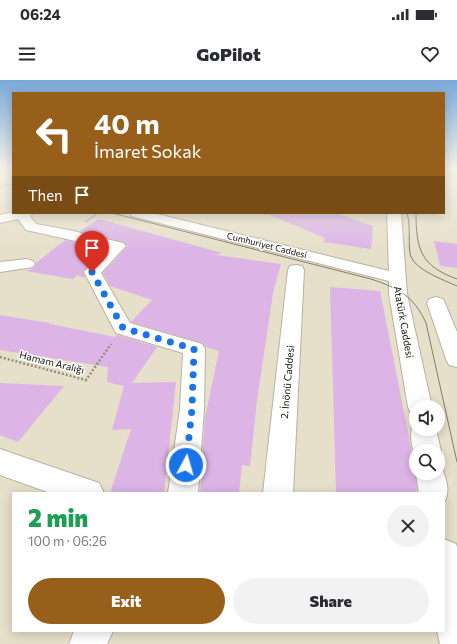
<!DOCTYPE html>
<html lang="en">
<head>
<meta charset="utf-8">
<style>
  body { margin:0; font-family:Commissioner,sans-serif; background:#f2f2f3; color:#2b2b33; height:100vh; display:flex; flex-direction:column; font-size:15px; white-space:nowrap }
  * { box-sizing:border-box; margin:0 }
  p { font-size:13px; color:#7c7c81 }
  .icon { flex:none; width:22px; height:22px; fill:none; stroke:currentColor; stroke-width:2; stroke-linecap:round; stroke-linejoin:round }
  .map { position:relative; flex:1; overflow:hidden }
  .drawer { position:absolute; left:12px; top:412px; width:433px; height:140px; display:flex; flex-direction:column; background:#fff; border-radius:0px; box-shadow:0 2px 10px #0003 }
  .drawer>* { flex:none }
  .hud { position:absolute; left:12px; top:12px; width:433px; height:122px; border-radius:0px; box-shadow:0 2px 10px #0003; background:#975f1a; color:#fff; overflow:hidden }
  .controls { position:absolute; left:409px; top:320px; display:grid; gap:8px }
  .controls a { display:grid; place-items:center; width:36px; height:36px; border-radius:50%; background:#fff; box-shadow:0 2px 10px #0003; font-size:20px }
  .pin { position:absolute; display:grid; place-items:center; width:34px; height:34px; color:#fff; margin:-41px -17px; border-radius:50% 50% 50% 0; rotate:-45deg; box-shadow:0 0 4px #0007 }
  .pin .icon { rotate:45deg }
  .me { position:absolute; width:44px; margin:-22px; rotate:6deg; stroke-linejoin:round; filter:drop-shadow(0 0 3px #0008) }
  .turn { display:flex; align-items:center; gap:14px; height:84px; padding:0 16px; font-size:18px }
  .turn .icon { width:52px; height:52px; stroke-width:2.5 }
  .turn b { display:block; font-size:28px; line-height:34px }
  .then { display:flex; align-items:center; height:38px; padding:0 16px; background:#0003; gap:8px; font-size:15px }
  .round { display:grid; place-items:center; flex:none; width:42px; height:42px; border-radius:21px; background:#f2f2f3 }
  .head { display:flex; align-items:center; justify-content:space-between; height:68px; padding:0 16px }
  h1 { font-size:24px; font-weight:800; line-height:30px; color:#1e9e55 }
  .action { display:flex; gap:8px; margin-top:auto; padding:8px 16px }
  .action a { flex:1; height:46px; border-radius:24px; background:#975f1a; color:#fff; font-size:16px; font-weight:800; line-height:46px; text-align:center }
  .action a+a { background:#f2f2f3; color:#2b2b33 }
  .status { display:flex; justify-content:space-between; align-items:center; height:28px; padding:0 20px; background:#fff; direction:ltr }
  .status svg { height:11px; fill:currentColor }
  header { display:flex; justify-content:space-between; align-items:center; height:52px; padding:0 16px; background:#fff; font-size:18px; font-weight:800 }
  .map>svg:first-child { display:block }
  .building { fill:#dcb5e6 }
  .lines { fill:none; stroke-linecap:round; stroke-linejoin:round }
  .minor-casing { stroke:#b9b29d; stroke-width:2 }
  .path-far2 { stroke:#948e7e; stroke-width:1.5; stroke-dasharray:1 1; stroke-linecap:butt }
  .path-far1 { stroke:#948e7e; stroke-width:2.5; stroke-dasharray:2 2; stroke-linecap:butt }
  .path { stroke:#948e7e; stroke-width:3; stroke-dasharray:2.5 2.5; stroke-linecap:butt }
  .minor { fill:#fff; fill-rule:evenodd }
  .tram { stroke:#817c6d; stroke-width:1 }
  .route { stroke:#1a73e8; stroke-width:7; stroke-dasharray:0 12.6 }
  .labels { text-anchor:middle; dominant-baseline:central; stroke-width:3; stroke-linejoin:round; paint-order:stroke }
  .far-street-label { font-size:9px; fill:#100d06; stroke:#fff }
  .street-label { font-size:10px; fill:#100d06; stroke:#fff }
</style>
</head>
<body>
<div class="status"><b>06:24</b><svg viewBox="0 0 49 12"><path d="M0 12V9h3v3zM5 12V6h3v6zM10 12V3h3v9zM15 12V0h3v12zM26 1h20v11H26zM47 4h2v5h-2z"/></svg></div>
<header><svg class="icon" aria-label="menu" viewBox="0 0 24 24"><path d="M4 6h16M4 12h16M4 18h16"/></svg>GoPilot<svg class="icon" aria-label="heart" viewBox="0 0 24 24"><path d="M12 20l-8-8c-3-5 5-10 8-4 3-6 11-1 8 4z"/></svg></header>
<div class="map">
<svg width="457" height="564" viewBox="0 0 457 564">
  <rect width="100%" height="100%" fill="#e6dfc9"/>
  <path class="building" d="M266 133H336L373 146 371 169 324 162 325 158Z
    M99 139 222 173 216 175 281 184 273 213 257 320 250 386 242 385 239 413H200L205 338 219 271 206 267 202 263 131 242 152 220 110 206 103 193 128 166 123 162 80 151Z
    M65 160 104 169 83 191 85 198 77 195 73 199 26 191 34 188 36 183Z
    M434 161 457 164V188L440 186Z
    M330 207 380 211 416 392 417 413H336Z
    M0 235 50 243V244L115 257 117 255 157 267 132 303 176 302 164 413H110L131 349 112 350 124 306 107 302 108 287 0 270Z
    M0 303 64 306 18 362 0 355Z"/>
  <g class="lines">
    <g class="minor-casing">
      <path id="minor" d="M13 132 33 133 30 136 36 144 69 150 123 163 126 166 123 169 101 193 130 243 202 264 205 269 204 329 198 413H168L180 329 183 273 116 253 84 192 107 168 26 150 18 139 0 143V135Z
        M130 133H153L389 191 387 133H401L407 214 432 327H416V336L411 334 408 327 389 214V201L132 136Z
        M27 179 33 181 35 184 33 187 0 192V182Z
        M296 185 302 186 304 190 293 413H263L288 190 290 186Z
        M436 217 443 219 445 223 457 252V287L449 285 446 279 427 223 429 219Z
        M416 340V349H436L441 371 438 377V371H416V377C411 366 409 352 414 341Z
        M0 369 99 403 104 413H50L0 395Z
        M438 383 440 384C446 397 451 411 444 423V413H419L416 393H438Z
        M444 459 456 464 457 467V564H440L437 551H444Z
        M74 551H113L107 564H69Z"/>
    </g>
    <path class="path-far2" d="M0 106 13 104
      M85 142 98 133"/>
    <path class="path-far1" d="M0 277 86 300 111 264"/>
    <path class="path" d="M85 300H86"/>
    <use href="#minor" class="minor"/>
    <path class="tram" d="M112 133 371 199C398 208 414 216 426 243L457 382
      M407 133C411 146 408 160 410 173 412 189 444 200 457 206
      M416 133C416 170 421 186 457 199"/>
  </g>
  <linearGradient id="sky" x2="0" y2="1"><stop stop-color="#79a9da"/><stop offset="0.53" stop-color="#f4f1e7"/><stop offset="1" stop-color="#f4f1e7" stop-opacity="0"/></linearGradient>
  <rect width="457" height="168" fill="url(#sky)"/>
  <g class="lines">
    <path class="route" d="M92 192 123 248 194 269 192 329 186 385"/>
  </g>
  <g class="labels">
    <g class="far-street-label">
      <text transform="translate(267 165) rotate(14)">Cumhuriyet Caddesi</text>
    </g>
    <g class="street-label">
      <text transform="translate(404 242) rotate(80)">Atatürk Caddesi</text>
      <text transform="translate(52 282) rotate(14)">Hamam Aralığı</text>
      <text transform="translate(287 302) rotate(-85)">2. İnönü Caddesi</text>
    </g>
  </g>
</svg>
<div class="controls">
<a><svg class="icon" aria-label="sound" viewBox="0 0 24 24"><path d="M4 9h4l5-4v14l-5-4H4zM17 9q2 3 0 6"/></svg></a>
<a><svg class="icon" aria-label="search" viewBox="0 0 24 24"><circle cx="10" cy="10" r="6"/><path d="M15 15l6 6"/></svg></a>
</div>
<div class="pin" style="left:92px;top:192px;background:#d93025"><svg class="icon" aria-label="arrive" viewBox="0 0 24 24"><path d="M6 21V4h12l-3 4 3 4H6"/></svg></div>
<svg class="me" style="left:186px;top:385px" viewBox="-20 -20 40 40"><circle r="17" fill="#1a73e8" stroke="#fff" stroke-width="3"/><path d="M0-11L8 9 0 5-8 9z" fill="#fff"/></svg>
<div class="hud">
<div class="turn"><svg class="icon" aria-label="left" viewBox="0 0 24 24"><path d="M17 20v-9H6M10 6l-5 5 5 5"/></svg><div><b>40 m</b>İmaret Sokak</div></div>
<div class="then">Then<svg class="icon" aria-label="arrive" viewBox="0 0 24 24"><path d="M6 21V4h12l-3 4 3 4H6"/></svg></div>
</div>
<section class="drawer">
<div class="head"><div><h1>2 min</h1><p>100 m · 06:26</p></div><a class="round"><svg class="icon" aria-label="close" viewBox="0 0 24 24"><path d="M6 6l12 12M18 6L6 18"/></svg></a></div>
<div class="action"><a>Exit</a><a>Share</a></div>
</section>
</div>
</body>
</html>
